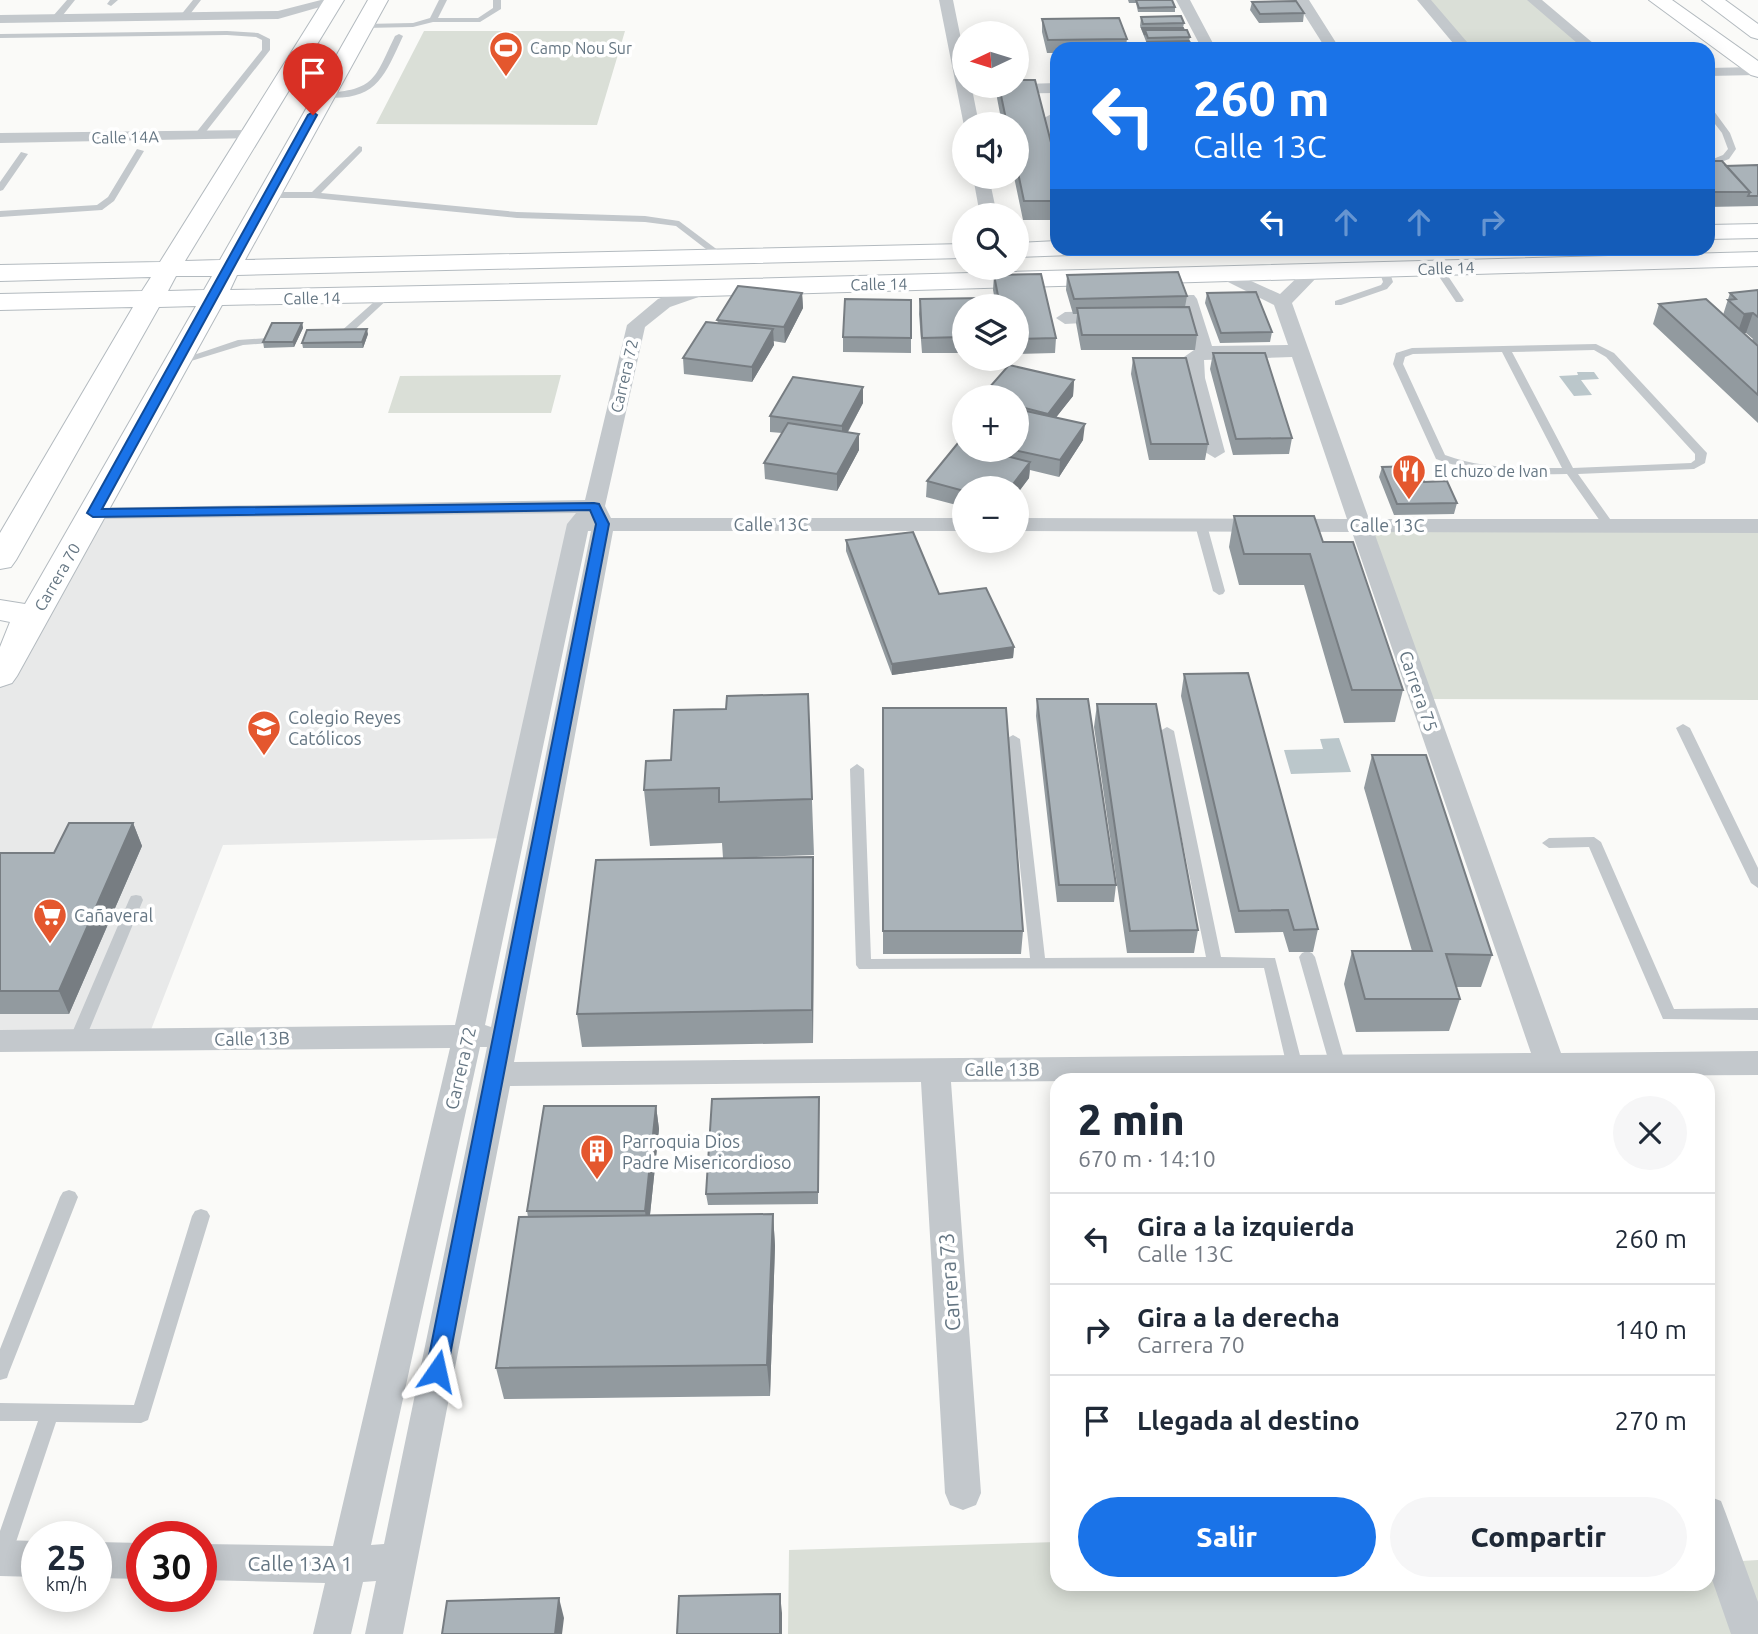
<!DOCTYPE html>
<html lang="es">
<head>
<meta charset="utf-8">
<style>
  body { margin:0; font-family:Ubuntu,sans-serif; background:#f6f6f7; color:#1f2937; height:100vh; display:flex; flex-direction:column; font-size:26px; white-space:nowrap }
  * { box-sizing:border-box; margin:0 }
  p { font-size:23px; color:#747a83 }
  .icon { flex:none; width:38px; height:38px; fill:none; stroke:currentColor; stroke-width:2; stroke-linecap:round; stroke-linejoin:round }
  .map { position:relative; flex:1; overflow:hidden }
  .sheet { position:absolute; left:1050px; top:1073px; width:665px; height:518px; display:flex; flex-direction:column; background:#fff; border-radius:21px; box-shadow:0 4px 18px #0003 }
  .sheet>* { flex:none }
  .hud { position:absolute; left:1050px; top:42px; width:665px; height:214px; border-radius:21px; box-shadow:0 4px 18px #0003; background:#1a73e8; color:#fff; overflow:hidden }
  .needle { width:46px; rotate:266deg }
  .fabs { position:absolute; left:952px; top:21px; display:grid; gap:14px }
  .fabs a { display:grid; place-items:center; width:77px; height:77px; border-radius:50%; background:#fff; box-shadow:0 4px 18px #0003; font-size:35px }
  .speed { position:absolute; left:21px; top:1521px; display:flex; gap:14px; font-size:35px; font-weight:700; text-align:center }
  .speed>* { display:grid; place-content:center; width:91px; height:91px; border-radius:50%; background:#fff; box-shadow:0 4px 18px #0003; line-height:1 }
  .speed small { font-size:18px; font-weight:400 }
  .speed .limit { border:10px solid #d22; background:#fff; color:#111 }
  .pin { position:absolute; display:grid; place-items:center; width:60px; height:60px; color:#fff; margin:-72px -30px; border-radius:50% 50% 50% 0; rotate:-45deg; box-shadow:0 0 7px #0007 }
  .pin .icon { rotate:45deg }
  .me { position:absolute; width:77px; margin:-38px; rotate:11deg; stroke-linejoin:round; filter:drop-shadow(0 0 5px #0008) }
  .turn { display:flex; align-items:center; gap:24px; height:147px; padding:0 28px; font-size:32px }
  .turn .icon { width:91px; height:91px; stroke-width:2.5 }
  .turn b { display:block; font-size:49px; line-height:60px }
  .lanes { display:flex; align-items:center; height:66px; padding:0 28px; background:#0003; justify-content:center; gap:35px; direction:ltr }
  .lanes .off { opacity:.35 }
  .round { display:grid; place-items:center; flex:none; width:74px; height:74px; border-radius:37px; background:#f6f6f7 }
  .overview { display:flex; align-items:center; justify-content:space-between; height:119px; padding:0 28px }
  h1 { font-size:42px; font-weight:800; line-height:52px }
  .button { display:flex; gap:14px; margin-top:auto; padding:14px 28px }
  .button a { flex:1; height:80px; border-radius:42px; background:#1a73e8; color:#fff; font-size:28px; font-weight:800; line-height:80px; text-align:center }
  .button a+a { background:#f6f6f7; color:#1f2937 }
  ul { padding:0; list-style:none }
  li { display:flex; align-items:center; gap:21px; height:91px; padding:0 28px; border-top:2px solid #e0e1e3 }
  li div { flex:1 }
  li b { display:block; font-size:26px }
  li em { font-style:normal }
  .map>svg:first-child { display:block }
  .built { fill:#e8e9e9 }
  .green { fill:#dadfd7 }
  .water { fill:#bbc7cb }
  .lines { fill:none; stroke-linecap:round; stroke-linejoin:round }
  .secondary-casing { stroke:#b3babf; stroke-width:2 }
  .lane { fill:#c3c8cc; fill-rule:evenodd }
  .street { fill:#c3c8cc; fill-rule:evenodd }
  .secondary { fill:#fff; fill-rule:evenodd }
  .wall { fill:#929a9f; fill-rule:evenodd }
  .shaded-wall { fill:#777d82 }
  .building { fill:#aab3b9; stroke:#777d82; stroke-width:2 }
  .route { fill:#1a73e8; stroke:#114b97; stroke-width:2 }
  .labels { text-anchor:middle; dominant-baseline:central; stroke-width:7; stroke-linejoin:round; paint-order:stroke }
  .far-poi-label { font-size:16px; fill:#657683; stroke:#fff; text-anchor:start }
  .far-street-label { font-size:16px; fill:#657683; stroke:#fff }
  .street-label { font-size:18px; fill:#657683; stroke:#fff }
  .poi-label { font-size:18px; fill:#657683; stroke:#fff; text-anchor:start }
  .near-street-label { font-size:21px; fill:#657683; stroke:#fff }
</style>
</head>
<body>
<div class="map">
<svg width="1758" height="1634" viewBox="0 0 1758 1634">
  <rect width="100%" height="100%" fill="#fafaf8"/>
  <path class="built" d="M594 506 578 524 512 838 223 845 147 1040 0 1041V676L93 513Z"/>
  <path class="green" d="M1424 0H1534L1593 49H1466Z
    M424 31H625L597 125 376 124Z
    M561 375 551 413H388L400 376Z
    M1361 525 1758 526V700L1422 699Z
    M1057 1542V1584H1708V1563L1758 1560V1634H788L789 1550Z"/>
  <path class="water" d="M1577 372H1594L1599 379 1581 380 1592 395 1574 396 1559 376 1578 375Z
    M1339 738 1351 772 1291 774 1284 750 1323 749 1320 739Z"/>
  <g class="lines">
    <g class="secondary-casing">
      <path id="secondary" d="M324 0H344L185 261 220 260 368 0H388L245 260 964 244V258L237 275 230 290 707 280 1758 252V266L707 296 222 305 17 676 12 683 0 687V647L10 622 0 620V600L25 604 196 306 159 307 16 560 11 567 0 569V533L133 307 0 310V294L142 291 151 277 0 281V265L160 262ZM176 276H212L204 290 168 291Z
        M1649 0H1672L1758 61V77L1751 75Z
        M1702 0H1725L1758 24V39L1751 37Z
        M1758 224V238L1708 239V225Z
        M1057 241V248H1084L1081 253 1072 255 1017 257V243Z"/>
    </g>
    <path class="lane" d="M67 0H75L59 20H53V16Z
      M110 0H118L111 6 107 4Z
      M193 0H201L187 18H181L180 16Z
      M439 0H447L438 18H478L493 8V0H501V9L480 22H433L413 27 364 28 360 26 364 24 413 23 430 18Z
      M227 31 258 33 270 39V50L201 138H195V134L262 50V40L256 37 227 35 0 38V34Z
      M399 34 403 36C383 79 376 102 321 97V93H324C376 90 374 79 395 36Z
      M1708 107H1711L1730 133 1736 149 1729 159 1708 167V161L1723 155 1728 149 1722 133 1708 115Z
      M1057 111V116L1052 119 1057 138V159L1053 156 1044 118Z
      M359 146 362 147V151L321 193 517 212 645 216 679 221 727 257 719 259 676 226 645 222 517 218 314 198H267L263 195 267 192H312Z
      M137 149 144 151 114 201 102 210 0 217V211L97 205 108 197Z
      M21 152 28 154 3 190 0 191V182Z
      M1384 267 1389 270 1393 282 1387 289 1341 305H1335V301L1381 285 1383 282 1379 270Z
      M1436 267H1442L1464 300 1462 302H1456L1434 269Z
      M383 294 391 296 347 337H339V333Z
      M268 338 273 341 272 343 243 345 178 365 173 362 238 340Z
      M1596 344 1614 353 1707 453 1705 463 1694 469 1578 474 1615 526 1609 529 1605 528 1567 474C1523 475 1478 475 1436 459L1393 364 1396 353 1412 348ZM1594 350 1606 357 1695 454V460L1691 463 1573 468 1512 352ZM1502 352 1562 468C1523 468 1482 469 1445 455L1403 364 1405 357 1413 354Z
      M1201 522 1207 525 1225 591 1223 594 1219 595 1213 591 1195 525Z
      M1683 724 1690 728 1758 868V888L1751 883 1676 728Z
      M1167 727 1174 731 1221 957 1275 958 1303 1067 1301 1071 1295 1073 1289 1071 1287 1067 1264 968 859 969 856 965 850 769 857 764 864 769 871 959 1030 958 1006 739 1013 735 1020 739 1045 958 1206 957 1160 731Z
      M1594 837 1601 842 1674 1009 1758 1008V1020L1663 1019 1589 847 1549 848 1542 843 1549 838Z
      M136 895 141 896 143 900 85 1040 83 1044 77 1046 71 1044 69 1040 129 900 131 896Z
      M1307 951 1312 953 1315 957 1346 1066 1344 1070 1338 1072 1332 1070 1330 1066 1299 957 1302 953Z
      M69 1190 75 1192 78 1197 9 1372 7 1378 0 1380V1349L60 1197 63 1192Z
      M201 1209 207 1211 210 1216 148 1420 141 1423 56 1422 11 1557 8 1564 0 1566V1531L38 1421H0V1403L134 1405 192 1216 195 1211Z"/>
    <path class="street" d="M321 0 341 1 278 19 0 23V15L278 11Z
      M939 0H953L964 54V86L1057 83V93L973 94 979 124 964 126Z
      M1176 0H1190L1216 49H1202Z
      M1295 0H1309L1340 49H1326Z
      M1417 0H1431L1473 49H1458Z
      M1527 0H1542L1600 49H1584Z
      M1757 67V75L1708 76V68Z
      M250 130 256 132V138L0 143V133Z
      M973 177H989L997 215H980Z
      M1312 268 1321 273 1292 303 1369 519H1758V533L1374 532 1561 1053 1758 1051V1075L1570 1076 1569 1080H1541L1539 1077 951 1082 981 1493 976 1505 963 1510 950 1505 945 1493 921 1082 510 1086 403 1634H365L376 1581 363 1582 351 1634H313L325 1583 201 1580V1544L333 1546 450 1048 0 1052V1030L455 1025 567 524 576 513 93 519 82 513 85 508 585 500 627 325 658 299 701 284H713L716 288 713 292 670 307 645 327 605 506 611 518H964V531H613L514 1062 1531 1053 1352 532 1017 531V518L1347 519 1292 357 1204 360 1205 378 1225 452 1215 458 1205 452 1185 378 1184 357 1194 350 1179 299 1182 295H1194L1197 299 1212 346 1288 345 1274 305 1214 275 1217 271H1229L1280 294 1306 269ZM588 531H591L491 1027 485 1025ZM480 1047H487L384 1544 371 1545Z
      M1111 311 1118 313 1120 317 1118 321 1065 324 1056 318 1065 312Z
      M1708 1496 1721 1501 1726 1514 1758 1602V1634H1731L1708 1568Z
      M0 1540 37 1541V1577L0 1576Z
      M96 1542 142 1543V1579L96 1578Z"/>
    <use href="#secondary" class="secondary"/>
  </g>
  <path class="wall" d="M1128 0H1172L1175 7V12H1138L1136 3H1129Z
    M1252 2 1304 13 1303 22 1259 23 1250 10Z
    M1141 17 1184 23 1183 28 1190 37 1189 41 1196 49H1149L1140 26Z
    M1042 19 1127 39 1126 46 1131 49H1057V53H1047L1042 32Z
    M997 86H1017L1057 166V220H1023L1014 177H1017V124H1002L997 98Z
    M1708 161 1726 166 1758 165V206L1708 207Z
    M994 275 1056 338 1055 353 1017 354V306H996L993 290Z
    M1067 275 1187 296 1185 307 1197 335 1195 350H1081L1076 323 1077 314H1073L1066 290Z
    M1758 290V423L1653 324 1659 304 1723 315 1730 293ZM1744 333H1746L1753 339 1752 340Z
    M802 293 803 308 785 343 773 341 774 345 752 382 684 374 683 358 718 323 717 320Z
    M1207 293 1272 332 1270 342 1220 343 1205 303Z
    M920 299 964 306V353H922L919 314Z
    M911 300V353L843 352V337Z
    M302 323 303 328 294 347 264 348 263 342Z
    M368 334 363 348H303L302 343Z
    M1213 353 1292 438 1289 454 1233 455 1210 369Z
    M1133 358 1208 444 1205 460H1149L1131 374Z
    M1074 380 1073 396 1056 417 1083 440 1059 477 1030 470 1029 478 1017 494V488H964V507L926 497 927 481 988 451V450H1017V397Z
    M863 403 848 432 859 450 837 491 765 479 764 463 782 433 770 432V416Z
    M1382 467 1424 482 1457 503 1454 514 1394 515 1379 477Z
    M1234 516 1323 542 1403 690 1395 722 1344 723 1304 585H1239L1229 547Z
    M846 540 939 594 1014 647 1013 658 892 675 846 551Z
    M1184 674 1318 929 1313 952H1289L1283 932 1235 933 1181 696Z
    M808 694 814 855 723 858 722 843 650 846 644 790 671 760 726 709Z
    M1037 699 1116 885 1114 902H1057L1036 716Z
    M1097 704 1198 930 1194 953H1127L1094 727Z
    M883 708 1023 931 1021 954H883Z
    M1372 755 1492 955 1481 987H1456L1460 999 1449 1031 1356 1032 1344 984 1352 951H1412L1364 788Z
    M133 823 142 846 69 1014H0V853H54Z
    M813 857 814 889 813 1043 582 1047 577 1014Z
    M819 1097 818 1204 708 1205 706 1194Z
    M656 1106 659 1129 650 1215 773 1214 775 1246 770 1396 504 1399 496 1368 528 1217 527 1211Z"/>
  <path class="shaded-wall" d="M802 293 803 308 785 343 784 327Z
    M1753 313 1746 333 1737 334 1744 314Z
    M302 323 303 328 294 347 293 342Z
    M367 329 368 334 363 348 362 342Z
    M773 329 774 345 752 382V367Z
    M1074 380 1073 396 1047 429 1048 414Z
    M863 387V403L842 442V426Z
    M1085 424 1083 440 1059 477 1060 460Z
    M859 434V450L837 491V474Z
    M1030 462 1029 478 1017 494V488H1010Z
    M1014 647 1013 658 892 675V664Z
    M133 823 142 846 69 1014 59 991Z
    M813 857 814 889 813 1043 812 1010Z
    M656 1106 659 1129 648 1233 645 1211Z
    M773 1214 775 1246 770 1396 767 1365Z
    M780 1594 782 1613V1634H780Z
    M559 1598 564 1618 562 1634H555Z"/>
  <path class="building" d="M1136 0H1172L1175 7 1139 8Z
    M1296 1 1304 13 1260 14 1252 2Z
    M1181 16 1184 23 1143 24 1141 17Z
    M1119 18 1127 39 1048 40 1042 19Z
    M1142 28H1183L1184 30H1145V35Z
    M1145 30H1187L1190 37 1148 38Z
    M1189 41 1191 44 1154 46V49L1148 42Z
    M1193 44 1196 49H1156L1154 46Z
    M1130 46 1131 49H1081L1080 48Z
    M1017 80H1035L1057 166V201H1024L1017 168V124H1007L999 86H1017Z
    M1708 161H1722L1750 192H1708Z
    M1758 165V196H1748L1750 192 1726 166Z
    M1178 272 1187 296 1074 299 1067 275Z
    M1041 274 1056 338 1017 339V306H1000L994 275Z
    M738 286 802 293 784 327 717 320Z
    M1758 290V317L1753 313 1744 314 1728 300 1736 299 1730 293Z
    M1256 292 1272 332 1221 333 1207 293Z
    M985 298 986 306H964V337L922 338 920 299Z
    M845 299 911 300V338L843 337Z
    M1706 299 1758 346V395L1659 304Z
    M1189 307 1197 335H1082L1077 308Z
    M706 322 773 329 752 367 683 358Z
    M272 323H302L293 342H263Z
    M367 329 362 342 302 343 307 330Z
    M1213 353H1265L1292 438 1236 439Z
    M1133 358H1186L1208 444H1151Z
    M1009 365 1074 380 1048 414 1017 406V397H981Z
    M793 377 863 387 842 426 770 416Z
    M1017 409 1085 424 1060 460 1014 450H1017Z
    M788 423 859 434 837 474 764 463Z
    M958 443 964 445V450H983L1030 462 1010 488H964V491L927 481Z
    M1417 466 1424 482 1447 481 1457 503 1397 504 1382 467Z
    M1234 516H1314L1323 542H1353L1403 690H1352L1310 554H1244Z
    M913 532 939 594 986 588 1014 647 892 664 846 540Z
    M1248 673 1318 929 1294 930 1288 910 1239 911 1184 674Z
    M808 694 812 799 719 802V788L644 790 646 761 671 760 674 710 726 709 727 696Z
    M1037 699H1088L1116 885H1059Z
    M1097 704H1156L1198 930 1130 931Z
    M883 708H1006L1023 931H883Z
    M1372 755H1426L1492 955 1446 954 1460 999H1365L1352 951H1432Z
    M69 823H133L59 991H0V853H54Z
    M813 857 812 1010 577 1014 596 860Z
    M819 1097 818 1192 706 1194 712 1099Z
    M544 1106H656L645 1211H527Z
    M773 1214 767 1365 496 1368 519 1217Z
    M780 1594V1634H677L679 1596Z
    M559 1598 555 1634H442L447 1601Z"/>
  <path class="route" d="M313 112 317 115 102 509 594 503 599 504 609 524 447 1371 444 1378 437 1381 429 1378 426 1371 596 524 590 510 93 517 87 513 308 115Z"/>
  <defs>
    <g id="stadium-pin" transform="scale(1.75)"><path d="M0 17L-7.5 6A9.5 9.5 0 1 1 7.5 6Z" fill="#e4572e" stroke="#fff"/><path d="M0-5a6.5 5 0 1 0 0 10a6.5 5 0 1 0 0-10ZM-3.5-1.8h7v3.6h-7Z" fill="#fff"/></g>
    <g id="restaurant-pin" transform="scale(1.75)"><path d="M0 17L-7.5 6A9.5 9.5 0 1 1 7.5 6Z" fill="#e4572e" stroke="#fff"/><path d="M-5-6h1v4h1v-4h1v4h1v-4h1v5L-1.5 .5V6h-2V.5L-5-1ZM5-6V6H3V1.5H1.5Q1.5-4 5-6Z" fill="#fff"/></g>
    <g id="school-pin" transform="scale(1.75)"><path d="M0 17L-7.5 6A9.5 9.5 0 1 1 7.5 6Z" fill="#e4572e" stroke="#fff"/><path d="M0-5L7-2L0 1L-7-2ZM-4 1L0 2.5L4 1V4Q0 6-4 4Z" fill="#fff"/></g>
    <g id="supermarket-pin" transform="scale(1.75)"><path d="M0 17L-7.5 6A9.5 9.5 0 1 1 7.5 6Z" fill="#e4572e" stroke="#fff"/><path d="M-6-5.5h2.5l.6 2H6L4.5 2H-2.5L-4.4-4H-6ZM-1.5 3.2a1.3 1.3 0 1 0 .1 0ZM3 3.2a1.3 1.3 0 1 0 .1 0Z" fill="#fff"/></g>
    <g id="building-pin" transform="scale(1.75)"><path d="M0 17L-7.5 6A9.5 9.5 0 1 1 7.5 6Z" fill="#e4572e" stroke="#fff"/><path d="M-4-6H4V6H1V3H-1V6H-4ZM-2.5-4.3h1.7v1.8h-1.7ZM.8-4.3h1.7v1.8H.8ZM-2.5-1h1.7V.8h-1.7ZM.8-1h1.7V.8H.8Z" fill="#fff"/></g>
  </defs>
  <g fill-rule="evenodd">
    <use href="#stadium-pin" x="506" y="48"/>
    <use href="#restaurant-pin" x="1409" y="471"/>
    <use href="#school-pin" x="264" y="727"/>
    <use href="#supermarket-pin" x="50" y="915"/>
    <use href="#building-pin" x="597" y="1151"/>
  </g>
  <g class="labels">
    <g class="far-poi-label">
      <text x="530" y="48">Camp Nou Sur</text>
      <text x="1434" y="471">El chuzo de Ivan</text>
    </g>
    <g class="far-street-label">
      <text transform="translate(125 137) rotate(-1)">Calle 14A</text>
      <text transform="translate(1446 268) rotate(-2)">Calle 14</text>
      <text transform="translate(879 284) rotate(-1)">Calle 14</text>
      <text transform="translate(312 298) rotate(-1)">Calle 14</text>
      <text transform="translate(624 376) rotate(-77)">Carrera 72</text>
      <text transform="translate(57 577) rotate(-60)">Carrera 70</text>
    </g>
    <g class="street-label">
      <text x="771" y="524">Calle 13C</text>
      <text x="1387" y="525">Calle 13C</text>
      <text transform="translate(1419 691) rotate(71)">Carrera 75</text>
      <text transform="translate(252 1038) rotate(-1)">Calle 13B</text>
      <text transform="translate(460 1068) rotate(-77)">Carrera 72</text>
      <text x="1002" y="1069">Calle 13B</text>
    </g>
    <g class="poi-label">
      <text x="288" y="717">Colegio Reyes<tspan x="288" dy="21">Católicos</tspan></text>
      <text x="74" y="915">Cañaveral</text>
      <text x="622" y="1141">Parroquia Dios<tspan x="622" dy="21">Padre Misericordioso</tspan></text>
    </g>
    <g class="near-street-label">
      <text transform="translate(949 1282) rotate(-94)">Carrera 73</text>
      <text x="300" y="1563">Calle 13A 1</text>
    </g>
  </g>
</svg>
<div class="fabs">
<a><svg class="needle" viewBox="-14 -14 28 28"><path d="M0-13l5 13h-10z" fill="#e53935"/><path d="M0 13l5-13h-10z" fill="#747a83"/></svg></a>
<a><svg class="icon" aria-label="sound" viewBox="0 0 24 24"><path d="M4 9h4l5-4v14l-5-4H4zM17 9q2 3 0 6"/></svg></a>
<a><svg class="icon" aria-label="search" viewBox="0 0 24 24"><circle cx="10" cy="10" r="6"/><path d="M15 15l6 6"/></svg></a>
<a><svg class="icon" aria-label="layers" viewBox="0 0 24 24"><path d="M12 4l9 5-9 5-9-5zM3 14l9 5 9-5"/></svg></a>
<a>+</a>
<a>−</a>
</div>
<div class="speed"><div>25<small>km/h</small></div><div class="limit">30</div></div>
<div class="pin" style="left:313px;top:115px;background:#d93025"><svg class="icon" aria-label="arrive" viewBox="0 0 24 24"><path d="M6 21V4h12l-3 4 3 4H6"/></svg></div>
<svg class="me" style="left:437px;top:1371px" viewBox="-20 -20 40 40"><path d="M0-17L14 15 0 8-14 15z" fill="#1a73e8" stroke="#fff" stroke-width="4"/></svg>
<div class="hud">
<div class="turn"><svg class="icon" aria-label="left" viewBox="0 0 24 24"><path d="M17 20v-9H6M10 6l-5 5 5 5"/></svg><div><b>260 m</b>Calle 13C</div></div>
<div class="lanes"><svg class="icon" aria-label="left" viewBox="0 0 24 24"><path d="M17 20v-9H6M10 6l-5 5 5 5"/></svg><svg class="icon off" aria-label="ahead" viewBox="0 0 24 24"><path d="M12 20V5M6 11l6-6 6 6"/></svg><svg class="icon off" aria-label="ahead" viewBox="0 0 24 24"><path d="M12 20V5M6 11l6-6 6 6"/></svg><svg class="icon off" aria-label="right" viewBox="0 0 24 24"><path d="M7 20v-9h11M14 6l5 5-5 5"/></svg></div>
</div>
<section class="sheet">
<div class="overview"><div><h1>2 min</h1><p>670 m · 14:10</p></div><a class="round"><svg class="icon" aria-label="close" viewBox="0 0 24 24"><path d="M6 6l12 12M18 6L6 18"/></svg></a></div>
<ul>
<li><svg class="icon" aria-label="left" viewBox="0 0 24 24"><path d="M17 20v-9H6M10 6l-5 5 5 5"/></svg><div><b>Gira a la izquierda</b><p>Calle 13C</p></div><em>260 m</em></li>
<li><svg class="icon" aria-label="right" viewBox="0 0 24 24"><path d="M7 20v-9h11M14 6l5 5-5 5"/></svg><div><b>Gira a la derecha</b><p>Carrera 70</p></div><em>140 m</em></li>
<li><svg class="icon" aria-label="arrive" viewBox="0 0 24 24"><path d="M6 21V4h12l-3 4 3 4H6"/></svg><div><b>Llegada al destino</b></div><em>270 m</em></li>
</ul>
<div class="button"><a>Salir</a><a>Compartir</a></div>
</section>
</div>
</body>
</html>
